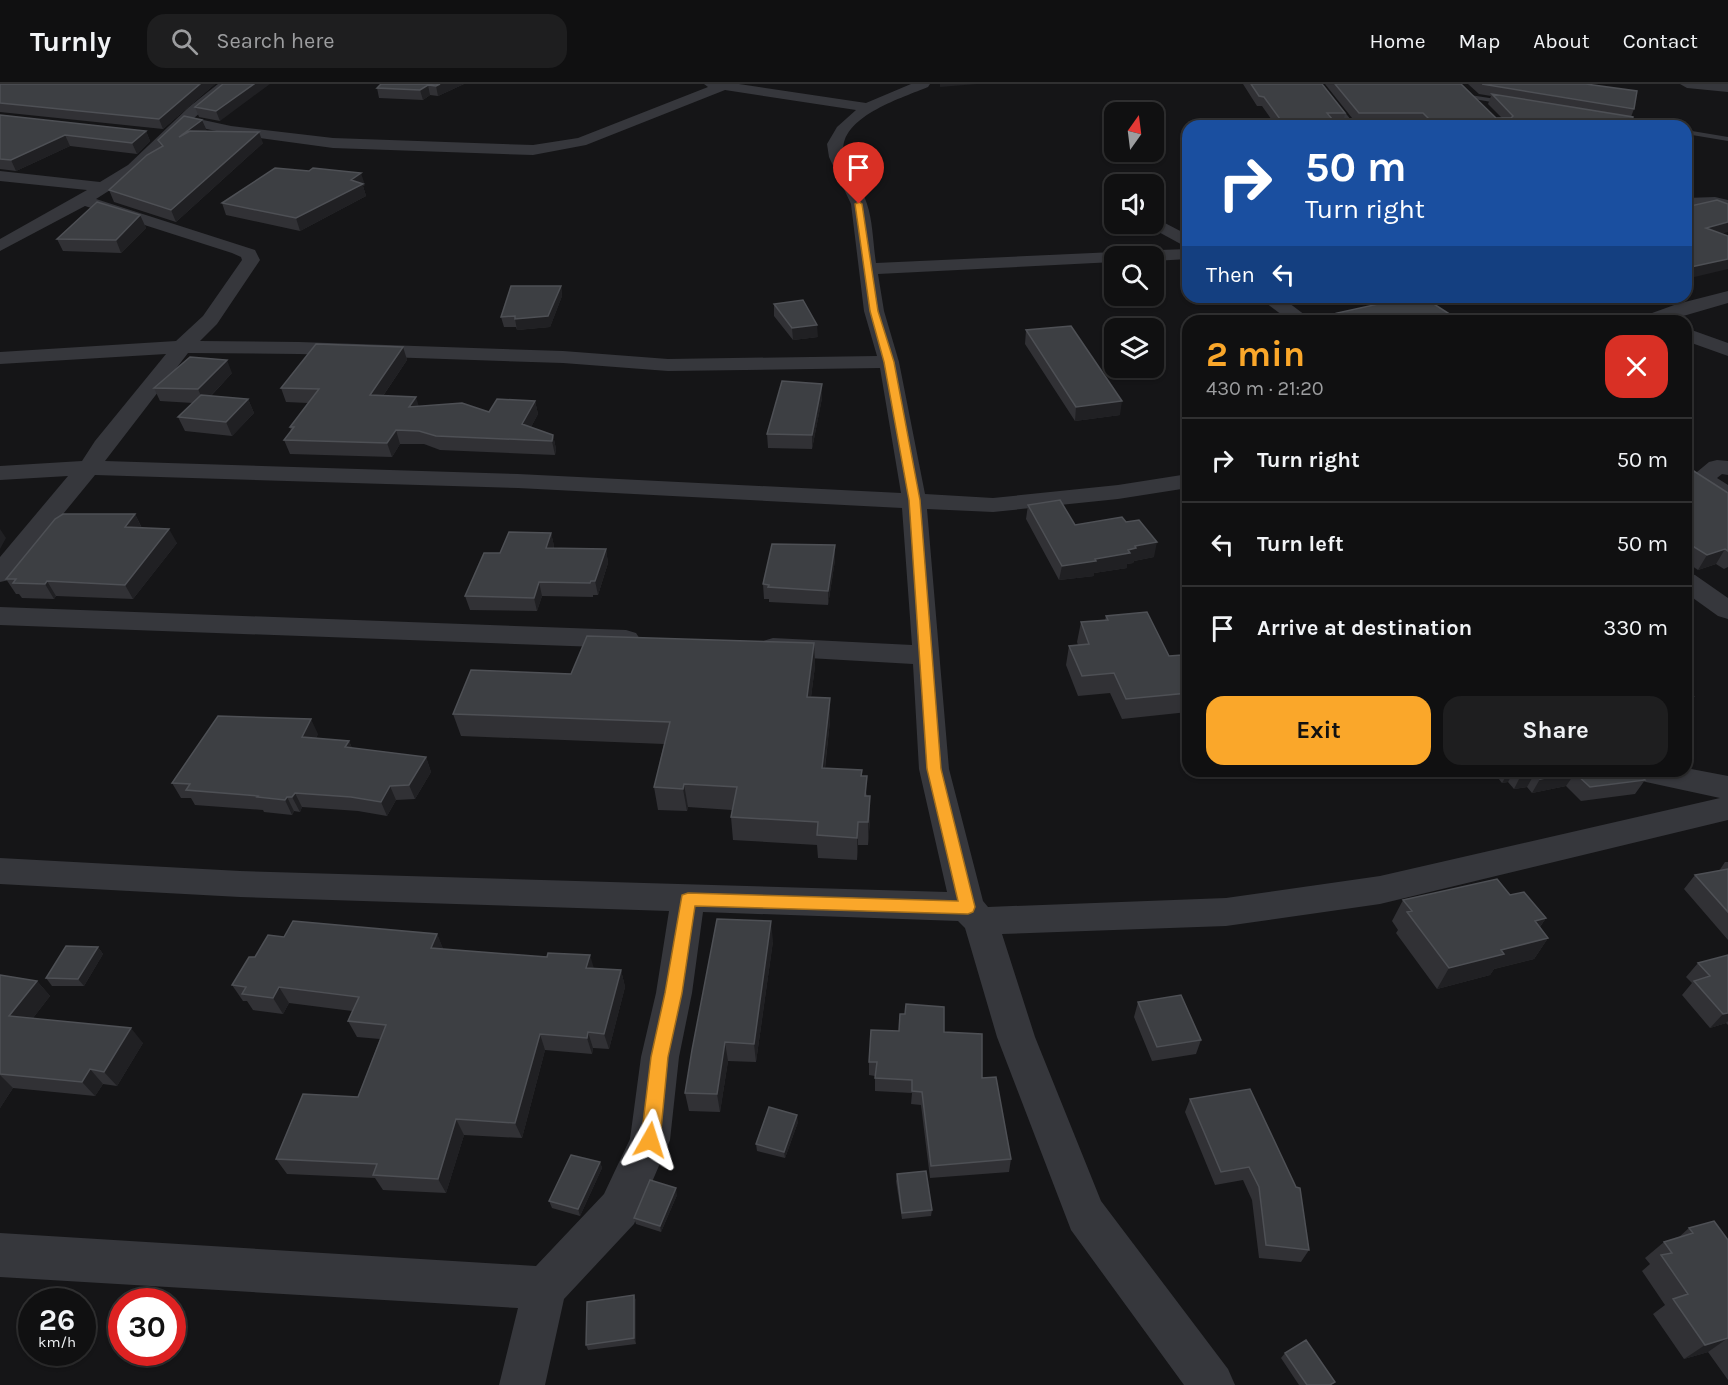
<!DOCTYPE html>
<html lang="en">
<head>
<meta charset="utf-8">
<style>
  body { margin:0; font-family:Karla,sans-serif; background:#1e1e1f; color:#f1f3f6; height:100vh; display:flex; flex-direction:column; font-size:22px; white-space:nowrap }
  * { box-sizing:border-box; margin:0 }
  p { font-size:20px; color:#9c9d9f }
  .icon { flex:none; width:33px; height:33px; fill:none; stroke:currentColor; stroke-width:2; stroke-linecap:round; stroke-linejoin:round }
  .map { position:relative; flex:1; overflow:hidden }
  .side { position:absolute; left:1182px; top:231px; width:510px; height:462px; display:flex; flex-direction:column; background:#101011; border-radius:18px; box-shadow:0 2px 4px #0004,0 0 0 2px #303031 }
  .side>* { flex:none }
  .hud { position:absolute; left:1182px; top:36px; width:510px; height:183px; border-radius:18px; box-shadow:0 2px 4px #0004,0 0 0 2px #303031; background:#1a4fa0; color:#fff; overflow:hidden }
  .needle { width:39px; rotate:14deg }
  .tools { position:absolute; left:1104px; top:18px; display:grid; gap:12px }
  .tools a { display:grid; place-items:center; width:60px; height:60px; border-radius:12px; background:#101011; box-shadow:0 2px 4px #0004,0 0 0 2px #303031; font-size:30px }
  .speed { position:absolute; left:18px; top:1204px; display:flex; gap:12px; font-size:30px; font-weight:700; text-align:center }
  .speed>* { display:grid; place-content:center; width:78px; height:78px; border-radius:50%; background:#101011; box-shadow:0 2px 4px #0004,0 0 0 2px #303031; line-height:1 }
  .speed small { font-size:15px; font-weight:400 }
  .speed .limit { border:9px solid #d22; background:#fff; color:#111 }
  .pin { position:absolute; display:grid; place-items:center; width:51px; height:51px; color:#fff; margin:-62px -26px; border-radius:50% 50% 50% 0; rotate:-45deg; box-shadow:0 0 6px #0007 }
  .pin .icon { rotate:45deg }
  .me { position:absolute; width:66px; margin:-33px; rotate:6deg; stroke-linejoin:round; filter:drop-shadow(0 0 4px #0008) }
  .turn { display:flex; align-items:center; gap:21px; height:126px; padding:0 24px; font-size:27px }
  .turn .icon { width:78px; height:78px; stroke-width:2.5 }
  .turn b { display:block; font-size:42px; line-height:51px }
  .then { display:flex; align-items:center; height:57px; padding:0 24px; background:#0003; gap:12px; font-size:22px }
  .round { display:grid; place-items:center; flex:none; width:63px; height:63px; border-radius:18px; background:#1e1e1f }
  .headline { display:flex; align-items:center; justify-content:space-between; height:102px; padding:0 24px }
  h1 { font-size:36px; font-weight:700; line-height:45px; color:#faa72a }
  .button { display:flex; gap:12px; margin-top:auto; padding:12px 24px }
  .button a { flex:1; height:69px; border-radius:18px; background:#faa72a; color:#111; font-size:24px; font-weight:700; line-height:69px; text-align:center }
  .button a+a { background:#1e1e1f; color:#f1f3f6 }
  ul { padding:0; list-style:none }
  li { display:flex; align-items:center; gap:18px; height:84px; padding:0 24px; border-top:2px solid #303031 }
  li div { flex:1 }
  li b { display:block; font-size:22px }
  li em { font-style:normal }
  header { display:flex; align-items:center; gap:36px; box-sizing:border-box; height:84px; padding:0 30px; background:#101011; border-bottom:2px solid #303031 }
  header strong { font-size:28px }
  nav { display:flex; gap:33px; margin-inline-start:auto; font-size:21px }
  .search { width:420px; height:54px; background:#1e1e1f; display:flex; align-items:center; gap:15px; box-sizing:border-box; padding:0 21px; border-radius:18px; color:#9c9d9f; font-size:22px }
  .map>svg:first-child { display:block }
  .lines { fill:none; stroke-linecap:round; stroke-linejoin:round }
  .service { fill:#36373c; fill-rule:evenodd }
  .minor { fill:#36373c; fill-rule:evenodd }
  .wall { fill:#313135 }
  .shaded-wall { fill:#202023 }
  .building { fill:#3d3f43; stroke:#4e5055; stroke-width:1.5 }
  .route { fill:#faa72a; stroke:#a26d1b; stroke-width:1.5 }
</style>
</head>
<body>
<header>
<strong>Turnly</strong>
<div class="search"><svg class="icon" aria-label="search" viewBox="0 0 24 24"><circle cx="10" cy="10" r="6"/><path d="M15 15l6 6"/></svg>Search here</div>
<nav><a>Home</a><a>Map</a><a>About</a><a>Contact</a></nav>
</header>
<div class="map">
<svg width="1728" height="1301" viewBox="0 0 1728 1301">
  <rect width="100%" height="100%" fill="#151517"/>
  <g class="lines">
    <path class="service" d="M1315 0H1322L1356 42H1348Z
      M1470 11 1509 17 1513 19 1509 21 1468 14Z
      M1609 34 1649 40 1653 42 1612 38Z
      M1686 46 1728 53V57L1686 50Z"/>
    <path class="minor" d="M218 0H234L194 34 231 42 333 54 533 61 578 54 708 3 704 0H739L866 19 911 0H930L928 3C902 14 832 35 845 74 851 90 862 104 867 120 873 138 873 160 876 179L1114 168 1122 172 1125 168 1131 167 1188 165V175L1154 177V172H1114V178L878 190 884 227 899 278 925 410 993 414 1118 401 1188 390V404L1118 415 993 428 927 425 949 685 983 817 988 823 1226 814 1380 792 1720 714 1646 698 1635 695 1631 687H1686V684L1728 692V736L1380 820 1226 842 1002 850 1035 953 1101 1117 1228 1285 1235 1301H1184L1071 1146 997 953 965 844 958 837 703 828 692 909 679 973 670 1056 634 1140 564 1215 545 1301H499L518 1224 0 1193V1149L536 1182 604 1110 630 1055 641 973 656 909 669 827 240 813 0 800V774L240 787 947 808 919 685 913 580 773 572 763 569 759 563 763 557 773 554 912 561 902 424 518 404 95 391 9 496 0 498V473L68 392 0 396V382L82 377 95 357 166 270 0 280V268L176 257 203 232 242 176 241 173 232 169 85 122 0 167V155L87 106 0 97V87L100 98 128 81 189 23ZM725 6 856 26 837 43 827 60 829 73 851 120 864 227 877 272 668 275 563 267 299 258 200 257 217 240 260 176 255 166 96 115 140 87 187 41 231 50 333 64 533 71 586 61ZM188 269 299 270 563 279 668 287 880 284 901 409 518 390 105 377Z
      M1680 0H1728V8L1687 4Z
      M1715 113 1728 116V126L1715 123 1686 124V114Z
      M1161 137 1188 151V164L1155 146 1152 142 1155 138Z
      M1728 207V219L1666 237H1638L1641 233 1677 220Z
      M1258 213H1281L1313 237H1290Z
      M1686 244 1728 259V272L1686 257Z
      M1717 376 1728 377V391L1722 390 1717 394 1728 401V418L1706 408 1691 393 1709 378Z
      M1686 489 1695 491 1728 514V535L1718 532 1686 509Z
      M0 523 626 546 636 549 640 555 636 561 626 564 0 541Z"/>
  </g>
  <path class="wall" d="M0 0H215L163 45 0 28Z
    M223 0 220 37 199 33 195 23Z
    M381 0H464L438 12 430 11 423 16 379 14 377 4Z
    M1243 0H1322L1345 29 1343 39H1335L1338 42H1276L1262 22H1257Z
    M1325 0H1461L1496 34H1502L1488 20 1491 12 1479 10 1468 0H1587L1634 25 1631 33 1632 42H1422L1419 39H1356Z
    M0 31 146 47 150 57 137 70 70 62 16 87 0 85Z
    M207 47 263 59 176 138 114 118 109 106 161 63 158 56Z
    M365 101 363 102 366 112 300 147 226 131 222 119Z
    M140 131 146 144 121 169 63 167 57 155Z
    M561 202 562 212 550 243 517 246 516 243H504L501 233Z
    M1406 213H1457L1432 219 1451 231 1449 237H1335L1337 229 1407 214Z
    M774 220 818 253 793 256 774 232Z
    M1026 246 1120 331 1075 337 1025 260Z
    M403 263 407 276 383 312 419 322 489 328 535 317 538 330 531 343 553 351 556 365 555 371 440 366 424 360H400L392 373 290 370 284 356 291 347 290 343 308 319 286 318 281 304Z
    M232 289 211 312 248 315 254 329 232 352 185 347 178 333 193 319 160 317 154 304Z
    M822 300V314L812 365 768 364 767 350Z
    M1686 382 1728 409V483L1724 485 1716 480 1698 486 1686 478Z
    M1028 421 1075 441 1154 473 1134 477 1133 479 1127 480V484L1094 489V492L1059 496 1026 435Z
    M135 430 142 444 177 459 133 515 56 512 54 515 22 514 19 510H16L6 495Z
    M551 449 554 462V465H606L608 479 598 511H593V513L542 512 537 527 470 526 465 512 500 469Z
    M835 476 828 521 769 518V515H764L763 500Z
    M1106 532 1169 572 1188 582V628L1122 635 1110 609 1078 612 1066 581 1069 562 1078 561 1077 558 1081 538 1105 536Z
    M814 559 815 582 811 613 830 637 825 685 862 686V692L867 712 870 735 868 761H858L857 776 818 774 817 761 733 756 731 733 732 726 688 723 687 727 658 726 654 703 664 660 461 652 453 630 571 590Z
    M318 650 316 654 349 657 352 664 426 673 431 688 415 715 396 716 387 732 358 727 302 723 300 728 294 727 292 731 264 728 263 726 195 721 191 714H181L172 699Z
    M1456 687H1637L1645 696 1635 710 1581 717 1566 702 1532 709 1527 703 1514 705 1508 698 1502 699 1494 689 1460 693Z
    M1725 778H1728V856L1684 805 1695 791 1719 787Z
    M1510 811 1546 834 1540 843 1548 854 1534 875 1494 885 1490 891 1437 905 1396 849 1398 846 1392 837 1403 816Z
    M437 850 443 865 594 884 621 886 625 903 609 965 593 964 592 970 545 966 522 1054 464 1051 446 1109 383 1106 375 1094 287 1090 276 1075 358 1013 380 955 357 953 348 937 352 927 289 919 283 930 253 926 247 917H243L232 901 255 873 284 853Z
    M773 857 756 978 728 977 720 1028 689 1027 685 1009Z
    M98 863 103 870 84 902H52L46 894Z
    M1728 871V941L1726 939 1710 944 1682 911 1692 899 1686 893 1698 879Z
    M0 891 37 897 50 912 33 934 143 959 117 1002 103 1000 95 1012 13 1004 0 1024Z
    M1138 918 1201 956 1196 970 1152 977 1134 933Z
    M899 947 944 948 982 994 1011 1075 1009 1088 930 1094 921 1021 911 1020 912 1009 875 1007V992L869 991V978Z
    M1250 1005 1309 1166 1301 1178 1259 1174 1252 1116 1243 1096 1215 1101 1185 1028 1190 1015Z
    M798 1038 785 1074 757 1067 756 1060Z
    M600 1078 602 1084 580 1132 552 1124 549 1117Z
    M897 1090 932 1126 931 1132 902 1135 896 1097Z
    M677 1111 661 1148 636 1140 634 1134Z
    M1689 1144 1728 1156V1296L1708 1268 1684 1275 1653 1230 1665 1221 1642 1187 1650 1180 1645 1174 1664 1158 1679 1153Z
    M634 1211 636 1217V1260L588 1266 586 1261Z
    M1285 1269 1332 1301H1299L1281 1274Z"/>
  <path class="shaded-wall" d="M200 0H215L163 45 159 35Z
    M254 0H270L220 37 216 27Z
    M440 0H464L438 12 436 2Z
    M940 0H977L940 3Z
    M428 1 430 11 423 16 420 6Z
    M202 36 207 47 179 53Z
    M146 47 150 57 137 70 132 59Z
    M259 48 263 59 176 138 171 126Z
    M65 51 70 62 16 87 11 76Z
    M361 89 365 101 363 102 366 112 300 147 296 134Z
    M140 131 146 144 121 169 116 156Z
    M1728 138V148L1701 155 1706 144Z
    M1728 175V185L1686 195V184Z
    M561 202 562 212 550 243 517 246 515 235Z
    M1424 213H1457L1421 222Z
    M1451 231 1449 237H1440L1441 233Z
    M817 241 818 253 793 256 792 244Z
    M403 263 407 276 374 325 370 311Z
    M227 276 232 289 204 319 198 305Z
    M822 300V314L812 365V351Z
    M416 313 420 326 409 323Z
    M248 315 254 329 232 352 226 338Z
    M535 317 538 330 525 354 522 340Z
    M1122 317 1120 331 1075 337 1076 323Z
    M396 346 400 360 392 373 387 359Z
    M553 351 556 365 555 371 552 357Z
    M135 430 142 445 125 443Z
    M0 445 6 454 0 465Z
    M169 445 177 459 133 515 125 501Z
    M551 449 554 462 549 478 546 464Z
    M1157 458 1154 473 1134 477 1133 479 1127 480V484L1094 489V492L1059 496 1062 482 1095 475 1128 466 1135 462Z
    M835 461V476L828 521V507Z
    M606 465 608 479 598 511 595 497Z
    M1725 465 1716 480 1698 486 1707 471Z
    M47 497 56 512 54 515 45 500Z
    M539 498 542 512 537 527 534 514Z
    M814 559 815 582 808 636 807 613Z
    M1693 612 1686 622V613Z
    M830 614V637L822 707V684Z
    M311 635 318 650 309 667 302 653Z
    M349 657 355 671 345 663Z
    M426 673 431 688 415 715 409 701Z
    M1509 687H1514L1508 698 1502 699Z
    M1535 689 1527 703 1514 705 1521 691Z
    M1575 689 1566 702 1532 709 1540 695Z
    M684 700 688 723 687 727 683 705Z
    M390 702 396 716 387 732 381 718Z
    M295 709 302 723 300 728 292 713Z
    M870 712V735L868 761V738Z
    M287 713 294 727 292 731 285 716Z
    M858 738V761L857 776V754Z
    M1546 834 1531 855 1535 837Z
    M771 837 773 857 756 978 754 960Z
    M437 850 444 867 431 864Z
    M1548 854 1534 875 1494 885 1490 891 1437 905 1449 884 1501 866Z
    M98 863 103 870 84 902 78 895Z
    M590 871 595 888 586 884Z
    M621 886 625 903 609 965 604 950Z
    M37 897 50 912 23 947 9 932Z
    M279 903 289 919 283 930 273 914Z
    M1728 929V937L1726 939 1710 944 1723 930Z
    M131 944 143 959 117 1002 104 988Z
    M588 948 593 964 592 970 587 954Z
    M540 950 545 966 522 1054 515 1039Z
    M725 958 728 977 720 1028 717 1010Z
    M90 985 103 1000 95 1012 82 998Z
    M0 991 13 1004 0 1024Z
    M797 1031 798 1038 785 1074 784 1068Z
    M456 1035 464 1051 446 1109 438 1095Z
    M600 1078 602 1084 580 1132 578 1125Z
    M676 1104 677 1111 661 1148 660 1142Z
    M634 1211 636 1217V1260L634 1254Z
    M1728 1254 1708 1268 1684 1275 1705 1261Z"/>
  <path class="building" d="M0 0H200L159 35 0 19Z
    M223 0H254L216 27 195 23Z
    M381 0H440L436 2 428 1 420 6 377 4Z
    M1251 0H1322L1345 29H1327L1338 42H1285L1264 13 1259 12Z
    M1335 0H1461L1496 34H1511L1513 32 1492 10 1633 33 1632 42H1582L1553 37 1550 42H1436L1423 29H1359Z
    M1482 0H1586L1637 7 1634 25Z
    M0 31 146 47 132 59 65 51 11 76 0 75Z
    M184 32 202 36 179 53 190 47 259 48 171 126 109 106 147 71 163 62 158 56Z
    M275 84 309 87 313 84 361 89 351 96 363 100 296 134 222 119Z
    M1717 116 1728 120V138L1706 144 1728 152V175L1686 184V123Z
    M97 118 140 131 116 156 57 155Z
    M511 202H561L548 232 515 235V232L501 233Z
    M1410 213H1423L1451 231 1441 233 1448 237H1349L1337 229Z
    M803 216 817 241 792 244 774 220Z
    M1071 242 1122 317 1076 323 1026 246Z
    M316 260 403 263 370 311 416 313 409 323 462 319 489 328 497 315 535 317 522 340 553 351 552 357 436 352 419 347 396 346 387 359 284 356 294 343H290L319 305 281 304Z
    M190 273 227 276 198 305 154 304Z
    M782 297 822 300 812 351 767 350Z
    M201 311 248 315 226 338 178 333Z
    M1686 382 1728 409V467L1725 465 1707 471 1686 458Z
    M1060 416 1075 441 1122 433 1126 438 1139 436 1157 458 1135 462 1136 464 1128 466 1130 469 1095 475 1096 477 1062 482 1028 421Z
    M63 430H135L125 443 169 445 125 501 47 497 45 500 13 499 16 495H6L55 435Z
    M509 448 551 449 546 464 606 465 595 497H591L590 499 539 498 534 514 465 512 484 469H500Z
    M772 460 835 461 828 507 768 503 769 501 763 500Z
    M1147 528 1169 572 1182 571 1188 582V609L1126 615 1114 589 1082 592 1069 562 1089 560 1081 538 1108 536 1106 532Z
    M587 552 814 559 807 613 830 614 822 684 862 686 861 692H867L865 712H870L868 738H858L857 754 817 751 818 738 731 733 737 703 684 700 683 705 654 703 670 638 453 630 471 586 571 590Z
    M1686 606 1693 612 1686 613Z
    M218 632 311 635 302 653 349 657 345 663 426 673 409 701 390 702 381 718 351 713 295 709 292 713H287L285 716 257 713 258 712 186 706 190 700 172 699Z
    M1518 687H1637L1645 696 1590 703 1575 689 1540 695 1535 689 1521 691Z
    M1728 785V828L1695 791Z
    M1497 795 1510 811 1524 808 1546 834 1535 837 1548 854 1501 866 1504 870 1449 884 1407 828 1412 827 1403 816Z
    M717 835 771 837 754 960 725 958 717 1010 685 1009 692 966Z
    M293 837 437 850 431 864 547 873 548 869 590 871 586 884 621 886 604 950 588 948 587 954 540 950 515 1039 456 1035 438 1095 373 1091 377 1080 276 1075 303 1010 358 1013 386 941 348 937 359 913 279 903 273 914 242 910 246 903 232 901 249 873H255L268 851 284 853Z
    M66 862 98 863 78 895 46 894Z
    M1728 871V929L1723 930 1694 897 1710 892 1698 879Z
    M0 891 37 897 9 932 131 944 104 988 90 985 82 998 0 990Z
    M1181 911 1201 956 1157 963 1138 918Z
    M906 920 944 923V948L982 950V994L996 993 1011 1075 931 1082 922 1008 912 1007V996L875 994 877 978H869L871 946 899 947 900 930H905Z
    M1250 1005 1296 1103 1300 1104 1309 1166 1266 1161 1259 1103 1249 1083 1221 1088 1190 1015Z
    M769 1023 797 1031 784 1068 756 1060Z
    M571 1071 600 1078 578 1125 549 1117Z
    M926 1087 932 1126 902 1129 897 1090Z
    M650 1096 676 1104 660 1142 634 1134Z
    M1714 1137 1728 1156V1254L1705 1261 1673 1215 1688 1210 1661 1171 1672 1169 1664 1158 1693 1149 1689 1144Z
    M634 1211V1254L586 1261 587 1218Z
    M1306 1256 1335 1298 1330 1301H1307L1285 1269Z"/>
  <path class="route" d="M859 118 862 120 878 227 894 278 920 416 941 685 975 823 973 828 968 830 695 822 682 909 668 973 660 1056 657 1062 650 1065 644 1062 641 1056 651 973 665 909 682 811 688 809 958 817 927 685 909 416 884 278 870 227 855 120Z"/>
</svg>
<div class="tools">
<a><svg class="needle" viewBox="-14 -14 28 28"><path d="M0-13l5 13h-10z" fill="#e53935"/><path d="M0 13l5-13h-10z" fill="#9c9d9f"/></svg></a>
<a><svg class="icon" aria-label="sound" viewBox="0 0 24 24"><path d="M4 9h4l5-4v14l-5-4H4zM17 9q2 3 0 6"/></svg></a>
<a><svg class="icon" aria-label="search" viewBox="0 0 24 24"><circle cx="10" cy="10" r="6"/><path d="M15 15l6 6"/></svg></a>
<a><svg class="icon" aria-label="layers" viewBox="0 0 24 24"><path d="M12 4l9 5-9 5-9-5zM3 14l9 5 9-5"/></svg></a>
</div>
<div class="speed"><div>26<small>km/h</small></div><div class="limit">30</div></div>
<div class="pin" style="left:859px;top:120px;background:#d93025"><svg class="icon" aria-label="arrive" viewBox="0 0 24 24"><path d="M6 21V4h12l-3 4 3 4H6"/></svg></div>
<svg class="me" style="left:650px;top:1056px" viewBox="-20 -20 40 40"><path d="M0-17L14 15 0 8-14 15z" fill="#faa72a" stroke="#fff" stroke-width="4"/></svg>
<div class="hud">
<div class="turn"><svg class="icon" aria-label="right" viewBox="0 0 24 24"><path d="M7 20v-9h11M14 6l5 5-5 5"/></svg><div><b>50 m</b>Turn right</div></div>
<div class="then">Then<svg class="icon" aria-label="left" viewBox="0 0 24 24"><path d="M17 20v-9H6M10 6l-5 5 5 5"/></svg></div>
</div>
<section class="side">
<div class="headline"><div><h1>2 min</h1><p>430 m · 21:20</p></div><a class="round" style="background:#d93025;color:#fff"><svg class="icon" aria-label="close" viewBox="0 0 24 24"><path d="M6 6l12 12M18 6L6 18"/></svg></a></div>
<ul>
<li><svg class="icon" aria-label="right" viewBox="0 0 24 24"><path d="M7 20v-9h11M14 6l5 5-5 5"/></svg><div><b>Turn right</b></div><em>50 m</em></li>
<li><svg class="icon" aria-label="left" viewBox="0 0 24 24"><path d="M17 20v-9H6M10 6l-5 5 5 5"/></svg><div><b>Turn left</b></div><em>50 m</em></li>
<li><svg class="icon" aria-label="arrive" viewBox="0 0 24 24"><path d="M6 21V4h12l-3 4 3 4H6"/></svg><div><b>Arrive at destination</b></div><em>330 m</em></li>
</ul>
<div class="button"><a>Exit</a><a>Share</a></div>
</section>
</div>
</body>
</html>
